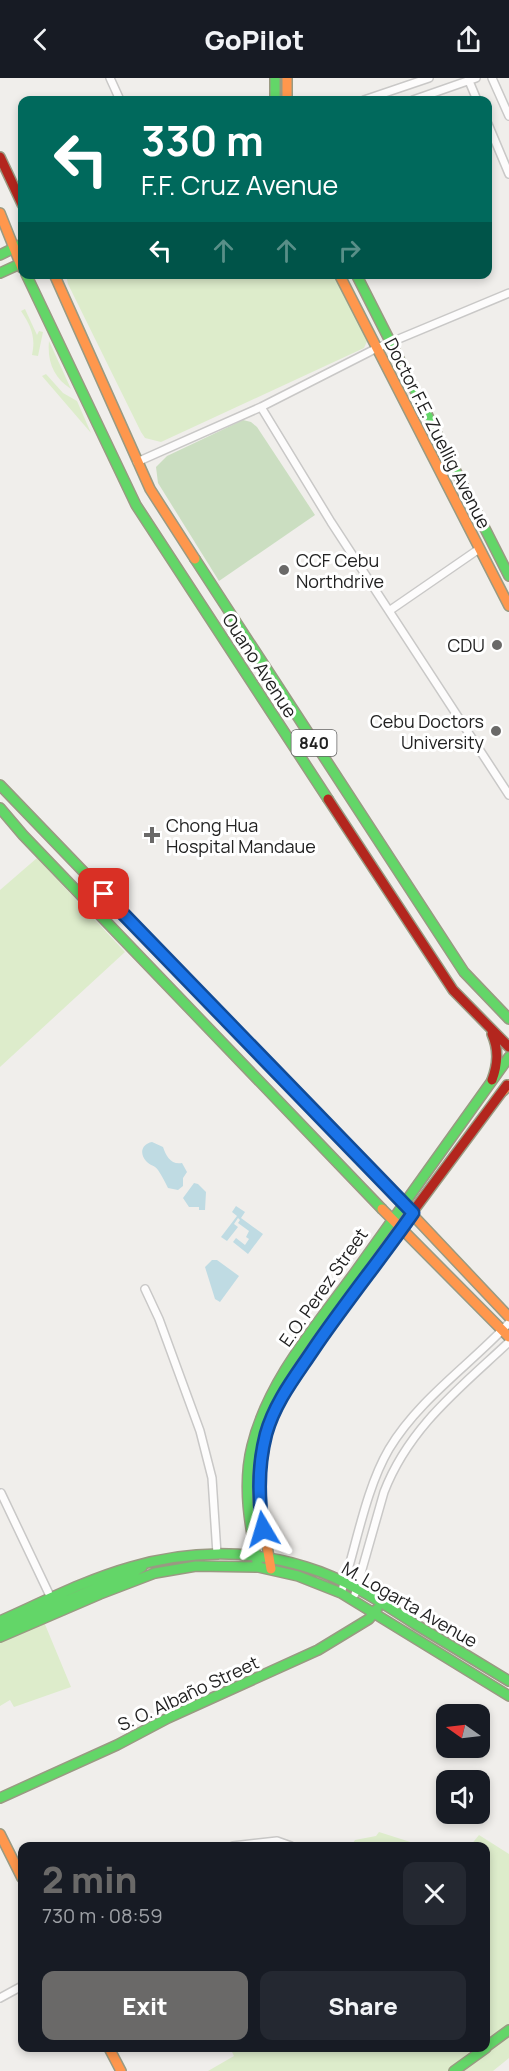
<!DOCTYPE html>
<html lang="en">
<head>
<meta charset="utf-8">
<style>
  body { margin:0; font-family:Manrope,sans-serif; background:#242831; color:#f1f3f6; height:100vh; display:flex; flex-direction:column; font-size:22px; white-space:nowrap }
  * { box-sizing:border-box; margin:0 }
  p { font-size:20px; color:#9ea1a6 }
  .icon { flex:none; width:33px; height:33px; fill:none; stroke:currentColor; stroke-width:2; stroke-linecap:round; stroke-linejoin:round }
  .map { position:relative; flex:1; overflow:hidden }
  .sheet { position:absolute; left:18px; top:1764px; width:472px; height:210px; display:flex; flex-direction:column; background:#171b24; border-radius:12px; box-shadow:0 3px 9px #0003 }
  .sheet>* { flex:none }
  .top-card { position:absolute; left:18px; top:18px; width:474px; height:183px; border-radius:12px; box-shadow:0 3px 9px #0003; background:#00695c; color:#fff; overflow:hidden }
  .needle { width:39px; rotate:284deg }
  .controls { position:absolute; left:436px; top:1626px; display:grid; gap:12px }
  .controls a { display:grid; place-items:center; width:54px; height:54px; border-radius:12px; background:#171b24; box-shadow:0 3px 9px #0003; font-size:30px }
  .pin { position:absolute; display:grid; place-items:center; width:51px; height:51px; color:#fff; margin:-26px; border-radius:12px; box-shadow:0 3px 9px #0006 }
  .me { position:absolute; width:66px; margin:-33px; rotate:353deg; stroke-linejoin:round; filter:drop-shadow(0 0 4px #0008) }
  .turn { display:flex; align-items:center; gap:21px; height:126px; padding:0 24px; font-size:27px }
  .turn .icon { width:78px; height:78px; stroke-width:2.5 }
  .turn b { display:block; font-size:42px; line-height:51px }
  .lanes { display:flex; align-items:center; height:57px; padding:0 24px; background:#0003; justify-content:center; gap:30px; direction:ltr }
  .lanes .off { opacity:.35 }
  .round { display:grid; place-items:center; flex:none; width:63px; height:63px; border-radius:12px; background:#242831 }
  .overview { display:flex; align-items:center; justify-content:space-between; height:102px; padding:0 24px }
  h1 { font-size:36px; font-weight:800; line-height:45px; color:#6a6968 }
  .button { display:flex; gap:12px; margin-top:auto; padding:12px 24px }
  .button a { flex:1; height:69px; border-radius:12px; background:#6a6968; color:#fff; font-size:24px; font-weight:800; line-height:69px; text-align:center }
  .button a+a { background:#242831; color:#f1f3f6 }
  header { display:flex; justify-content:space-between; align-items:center; height:78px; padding:0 24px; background:#171b24; font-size:27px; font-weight:800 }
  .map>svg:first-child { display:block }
  .grass { fill:#ddeccb }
  .forest { fill:#cbdec1 }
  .water { fill:#bfdbe3 }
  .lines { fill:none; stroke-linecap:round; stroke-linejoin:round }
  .street-casing { stroke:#c9c8c7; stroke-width:10 }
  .fast-casing { stroke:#999a82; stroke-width:12 }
  .slow-casing { stroke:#999a82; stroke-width:12 }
  .jam-casing { stroke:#999a82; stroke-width:12 }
  .street { stroke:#fdfcfc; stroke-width:7 }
  .fast { stroke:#63d668; stroke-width:9 }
  .slow { stroke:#ff974d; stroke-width:9 }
  .jam { stroke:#b3261e; stroke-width:9 }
  .route-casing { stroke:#114b97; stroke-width:15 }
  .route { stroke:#1a73e8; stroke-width:10 }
  .poi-dot { fill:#6a6968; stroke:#fff; stroke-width:2 }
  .labels { text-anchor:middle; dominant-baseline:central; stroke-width:6; stroke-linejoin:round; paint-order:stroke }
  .shield { fill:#fff; stroke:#646464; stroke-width:1.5 }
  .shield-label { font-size:16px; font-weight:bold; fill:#222 }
  .street-label { font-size:18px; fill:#222; stroke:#fff }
  .poi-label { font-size:18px; fill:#222; stroke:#fff; text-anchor:start }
</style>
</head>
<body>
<header><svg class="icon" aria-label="back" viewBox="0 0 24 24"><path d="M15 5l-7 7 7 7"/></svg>GoPilot<svg class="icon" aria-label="share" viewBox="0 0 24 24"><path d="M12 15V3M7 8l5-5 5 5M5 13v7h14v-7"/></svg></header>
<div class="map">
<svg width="509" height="1993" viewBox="0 0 509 1993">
  <rect width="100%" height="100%" fill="#f0eeeb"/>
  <path class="grass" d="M66 197H336L368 261 364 270 161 364 145 360 141 354 68 206Z
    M25 231 37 257 39 253 43 254 38 278 32 277C36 259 31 248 21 233Z
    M49 263 71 311C54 300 47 284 49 263Z
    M46 296 63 315 77 323 91 355 42 298Z
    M37 780 125 874 0 989V812Z
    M44 1544 71 1609 14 1629 10 1622 0 1628V1564Z
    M379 1754 423 1768H351L355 1762 376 1758Z
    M479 1757 509 1776V1980L493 1993H208L234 1978 230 1970H486V1768H470Z"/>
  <path class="forest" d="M243 342 251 344 257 349 315 437 219 503 158 405 156 389 167 378Z"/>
  <path class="water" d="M152 1064 163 1069C166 1078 171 1087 182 1085L187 1094 183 1100V1108L178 1112 168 1110C165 1104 162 1098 158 1092 155 1087 150 1088 146 1083 139 1075 142 1066 152 1064Z
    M194 1105 198 1106 206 1114 205 1132H199V1129H189L183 1120Z
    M236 1128 245 1134 241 1140 263 1156 248 1176 233 1164 236 1160 245 1167 249 1161 246 1159 249 1153 238 1145 240 1142 238 1140 234 1146 238 1149 227 1163 221 1159 237 1138 232 1134Z
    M212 1182H217L239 1198 220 1224 215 1221 205 1189Z"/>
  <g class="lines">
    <g class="street-casing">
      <path id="street" d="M110 0 120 22
        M492 0 509 38
        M469 3 477 22
        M364 22 429 0
        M413 22 476 0
        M488 46 509 96
        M261 329 331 444 509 717
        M137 384 261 329 377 270 509 215
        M389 533 479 471
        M145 1211 159 1241 200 1353 212 1400 217 1476
        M1 1415 51 1520
        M341 1515C356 1470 365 1412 389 1371 419 1321 470 1287 509 1245
        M355 1516 384 1414C409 1349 460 1310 509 1264
        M233 1768 277 1763 291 1768
        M0 1920 22 1908"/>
    </g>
    <g class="fast-casing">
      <path id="fast" d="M275 0V22
        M0 177 22 166
        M0 195 22 185
        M26 196 136 427 328 721
        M356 196 509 498
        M195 481 464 894 509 941
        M0 707 342 1062
        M0 730 23 757 382 1131
        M258 1489C250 1449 242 1408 252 1368 268 1302 317 1247 356 1193 407 1122 458 1050 509 979
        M0 1543C43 1524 85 1502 131 1489 188 1472 249 1471 306 1489 346 1501 381 1524 415 1546 446 1565 478 1584 509 1603
        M0 1551 130 1496 142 1489
        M0 1559 100 1516 155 1495 196 1488 258 1489 298 1498 341 1515 509 1618
        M0 1720 117 1667 168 1640 318 1572 369 1541 377 1531
        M486 1969 509 1952
        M454 1993 486 1970"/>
    </g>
    <g class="slow-casing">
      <path id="slow" d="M287 0V22
        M0 135 22 190
        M54 196 150 411 195 481
        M339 196 509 528
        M503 1013 509 1007
        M342 1062 509 1239
        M382 1131 509 1259
        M271 1491 260 1427 259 1405 266 1355 279 1322 362 1202
        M0 1756 22 1800
        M109 1970 121 1993"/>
    </g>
    <g class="jam-casing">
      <path id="jam" d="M0 79 22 126
        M328 721 453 912 509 969
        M492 956C499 972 498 986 492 1002
        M362 1202 507 1007"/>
    </g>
    <use href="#street" class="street"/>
    <use href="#fast" class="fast"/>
    <use href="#slow" class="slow"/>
    <use href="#jam" class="jam"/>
  </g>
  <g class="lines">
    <g class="route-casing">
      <path id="route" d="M104 816 413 1135C380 1182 345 1225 313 1272 295 1299 275 1324 266 1356 258 1387 258 1419 263 1451"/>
    </g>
    <use href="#route" class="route"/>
  </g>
  <g class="poi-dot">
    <circle cx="284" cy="492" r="6"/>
    <circle cx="497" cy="567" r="6"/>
    <circle cx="496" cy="653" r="6"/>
    <path d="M149 748h6v6h6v6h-6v6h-6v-6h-6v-6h6z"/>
  </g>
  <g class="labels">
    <rect class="shield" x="291.5" y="652" width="45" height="26" rx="4.5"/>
    <g class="shield-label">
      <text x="314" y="665">840</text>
    </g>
    <g class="street-label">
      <text transform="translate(438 355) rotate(63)">Doctor F.E. Zuellig Avenue</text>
      <text transform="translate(260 587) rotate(57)">Ouano Avenue</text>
      <text transform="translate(323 1209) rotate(-55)">E.O. Perez Street</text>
      <text transform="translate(410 1526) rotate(30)">M. Logarta Avenue</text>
      <text transform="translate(188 1615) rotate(-25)">S. O. Albaño Street</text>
    </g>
    <g class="poi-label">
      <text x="296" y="482">CCF Cebu<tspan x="296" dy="21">Northdrive</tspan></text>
      <text x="485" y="567" text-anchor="end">CDU</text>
      <text x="484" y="643" text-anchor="end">Cebu Doctors<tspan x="484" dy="21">University</tspan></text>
      <text x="166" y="747">Chong Hua<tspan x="166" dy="21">Hospital Mandaue</tspan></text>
    </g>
  </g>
</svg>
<div class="controls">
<a><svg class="needle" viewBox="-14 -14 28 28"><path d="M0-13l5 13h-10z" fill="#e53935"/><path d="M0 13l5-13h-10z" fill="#9ea1a6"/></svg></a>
<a><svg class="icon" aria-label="sound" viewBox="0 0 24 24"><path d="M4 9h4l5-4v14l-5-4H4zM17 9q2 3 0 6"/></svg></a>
</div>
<div class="pin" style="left:104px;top:816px;background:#d93025"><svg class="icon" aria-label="arrive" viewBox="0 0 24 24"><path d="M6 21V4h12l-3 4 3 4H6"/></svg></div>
<svg class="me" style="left:263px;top:1451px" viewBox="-20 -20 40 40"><path d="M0-17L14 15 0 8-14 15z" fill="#1a73e8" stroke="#fff" stroke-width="4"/></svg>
<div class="top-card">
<div class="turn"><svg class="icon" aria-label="left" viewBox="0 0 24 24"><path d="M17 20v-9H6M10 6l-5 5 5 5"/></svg><div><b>330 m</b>F.F. Cruz Avenue</div></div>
<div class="lanes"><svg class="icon" aria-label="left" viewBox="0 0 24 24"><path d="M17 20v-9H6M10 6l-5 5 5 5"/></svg><svg class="icon off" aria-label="ahead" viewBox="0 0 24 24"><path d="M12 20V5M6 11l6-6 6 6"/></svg><svg class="icon off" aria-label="ahead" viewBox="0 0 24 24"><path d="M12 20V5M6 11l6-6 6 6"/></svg><svg class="icon off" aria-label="right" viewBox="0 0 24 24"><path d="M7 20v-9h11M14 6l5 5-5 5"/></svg></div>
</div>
<section class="sheet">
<div class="overview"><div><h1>2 min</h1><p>730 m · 08:59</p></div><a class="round"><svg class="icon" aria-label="close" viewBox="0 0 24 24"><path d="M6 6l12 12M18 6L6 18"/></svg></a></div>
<div class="button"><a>Exit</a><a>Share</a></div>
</section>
</div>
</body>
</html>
